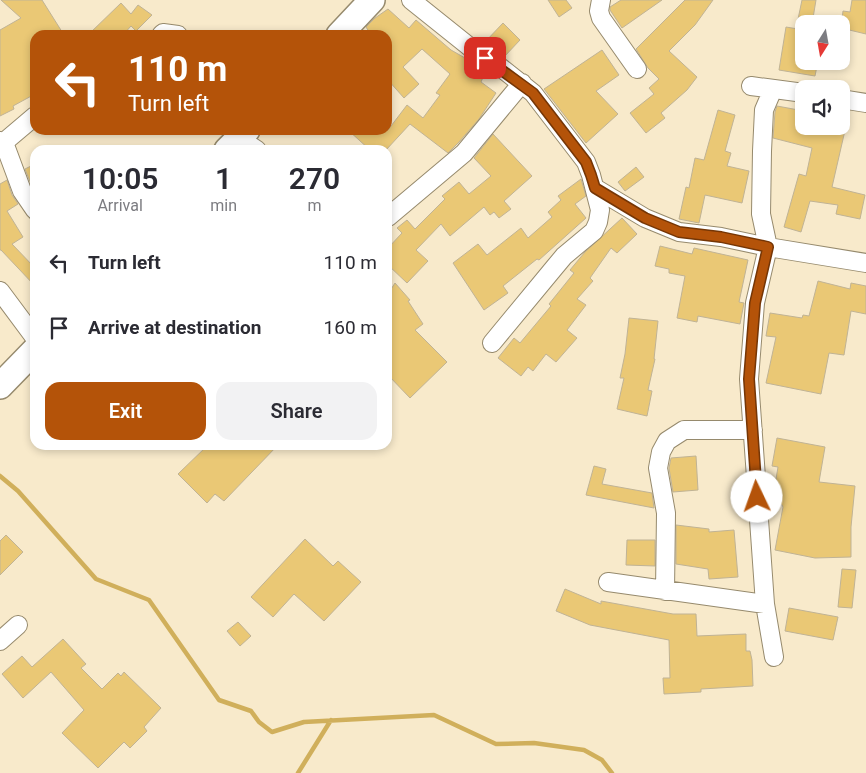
<!DOCTYPE html>
<html lang="en">
<head>
<meta charset="utf-8">
<style>
  body { margin:0; font-family:Roboto,sans-serif; background:#f2f2f3; color:#2b2b33; height:100vh; display:flex; flex-direction:column; font-size:19px; white-space:nowrap }
  * { box-sizing:border-box; margin:0 }
  p { font-size:16px; color:#7c7c81 }
  .icon { flex:none; width:28px; height:28px; fill:none; stroke:currentColor; stroke-width:2; stroke-linecap:round; stroke-linejoin:round }
  .map { position:relative; flex:1; overflow:hidden }
  .panel { position:absolute; left:30px; top:145px; width:362px; height:305px; display:flex; flex-direction:column; background:#fff; border-radius:15px; box-shadow:0 2px 8px #0003 }
  .panel>* { flex:none }
  .hud { position:absolute; left:30px; top:30px; width:362px; height:105px; border-radius:15px; box-shadow:0 2px 8px #0003; background:#b45309; color:#fff; overflow:hidden }
  .needle { width:32px; rotate:191deg }
  .buttons { position:absolute; left:795px; top:15px; display:grid; gap:10px }
  .buttons a { display:grid; place-items:center; width:55px; height:55px; border-radius:10px; background:#fff; box-shadow:0 2px 8px #0003; font-size:25px }
  .pin { position:absolute; display:grid; place-items:center; width:42px; height:42px; color:#fff; margin:-21px; border-radius:10px; box-shadow:0 2px 8px #0006 }
  .me { position:absolute; width:55px; margin:-28px; rotate:357deg; stroke-linejoin:round; filter:drop-shadow(0 0 4px #0008) }
  .turn { display:flex; align-items:center; gap:18px; height:105px; padding:0 15px; font-size:22px }
  .turn .icon { width:65px; height:65px; stroke-width:2.5 }
  .turn b { display:block; font-size:35px; line-height:42px }
  .eta { display:flex; justify-content:space-evenly; align-items:center; height:85px; text-align:center }
  .eta b { font-size:30px; font-weight:600; line-height:35px }
  .primary-button { display:flex; gap:10px; margin-top:auto; padding:10px 15px }
  .primary-button a { flex:1; height:58px; border-radius:15px; background:#b45309; color:#fff; font-size:20px; font-weight:600; line-height:58px; text-align:center }
  .primary-button a+a { background:#f2f2f3; color:#2b2b33 }
  ul { padding:0; list-style:none }
  li { display:flex; align-items:center; gap:15px; height:65px; padding:0 15px }
  li div { flex:1 }
  li b { display:block; font-size:19px }
  li em { font-style:normal }
  .map>svg:first-child { display:block }
  .lines { fill:none; stroke-linecap:round; stroke-linejoin:round }
  .stream { stroke:#d0af5b; stroke-width:4.5 }
  .building { fill:#eac875; stroke:#c0b395 }
  .minor-casing { stroke:#968a6d; stroke-width:20 }
  .secondary-casing { stroke:#968a6d; stroke-width:28 }
  .minor { stroke:#fff; stroke-width:18 }
  .secondary { stroke:#fff; stroke-width:25 }
  .route-casing { stroke:#753606; stroke-width:12 }
  .route { stroke:#b45309; stroke-width:9 }
</style>
</head>
<body>
<div class="map">
<svg width="866" height="773" viewBox="0 0 866 773">
  <rect width="100%" height="100%" fill="#f8eacb"/>
  <g class="lines">
    <path class="stream" d="M0 476 18 491 96 579 149 600 219 700 251 711 259 722 272 732 304 722 434 715 496 744 534 743 584 750 602 760 612 773
      M298 773 331 720"/>
  </g>
  <path class="building" d="M1 0H42L64 35H35V94L13 106 14 109 0 116V30L21 18Z
    M548 0H566L572 8 559 17Z
    M621 0H662L622 28 610 10V7Z
    M685 0H713L695 25 669 51 697 77 687 90 661 113 665 118 646 133 630 113 654 94 649 88 659 79 648 68 636 49Z
    M802 0H816L812 24H797Z
    M852 0H866V34L841 28 843 11 850 12Z
    M121 3 131 14 138 5 152 15 136 31 131 26 123 35H88Z
    M388 9 409 28 416 20 451 50 486 70 481 82 496 93 479 119 459 142 448 153 410 124 386 150H370L348 130H388L407 105 423 118 440 95 436 93 450 74 422 49 403 67 419 84 404 98 388 80V35H371L366 27 375 18Z
    M503 23 520 40 504 57 485 42Z
    M786 27 804 30V61H818L815 76 779 70Z
    M602 50 619 75 596 91 618 114 586 143 544 89Z
    M777 106 804 111V126H846L832 187 865 195 860 219 836 214 838 205 810 201 801 232 784 227 799 174 806 176 812 148 773 138 775 112Z
    M718 110 735 115 725 151 731 153 727 166 749 171 742 203 705 195 699 223 679 219 686 187 689 188 695 158 704 160Z
    M493 134 532 176 504 201 511 209 499 218 494 212 490 215 484 207 450 236 441 224 416 250 428 261 407 283 388 265V248L402 233 397 228 407 220 415 229 445 199 442 196 459 182 469 194 491 176 474 158Z
    M31 166 35 172V182L31 184 25 169Z
    M636 167 644 177 625 191 618 182Z
    M581 179 586 196 575 204 586 218 539 260 537 259 503 286 508 293 484 310 453 263 478 244 487 255 521 228 528 238 552 217 548 212 561 200 558 196Z
    M7 180 12 195 18 204 7 211 23 237 12 244 35 268V286L1 250H0V184Z
    M622 218 637 234 617 253 611 248 590 278 593 281 577 299 586 305 567 330 577 338 556 362 546 354 533 371 528 367 521 376 498 358 514 338 520 343 551 306 549 304 574 273 570 270 585 252Z
    M660 246 692 254 694 248 748 260 739 302 744 303 740 324 698 316 697 322 677 318 685 276 669 273V269L655 266Z
    M818 281 850 289 851 283 866 286V314L851 311 844 355 829 353 821 394 766 383 776 337 766 336 770 313 802 318 803 315 809 316Z
    M395 283 410 300 408 301 423 324 415 330 447 362 410 398 388 375V294Z
    M629 318 658 321 654 359H655L648 390 652 391 647 416 617 409 624 378H620L625 354Z
    M777 438 825 447 819 482 855 486 851 527V557L815 558 775 550 783 507 782 505 772 503 778 467 772 466Z
    M208 445H278L224 501 215 494 207 503 178 474Z
    M696 456 698 490 673 492 669 468 671 458Z
    M594 466 606 469 602 484 652 493 654 508 586 495Z
    M676 525 709 529V532L734 530 738 577 709 579 708 569 676 564Z
    M6 535 23 552 0 575V541Z
    M305 539 333 566 338 561 361 582 324 621 294 594 273 617 251 597Z
    M627 540H655V566L626 565Z
    M842 569 856 570 852 608 838 607Z
    M565 589 601 604V601L673 614H696L697 636 746 634V651H750L752 660 753 686 701 689V692L664 694 663 678H670L669 640 590 625 556 611Z
    M789 608 838 617 833 640 785 631Z
    M238 622 251 636 240 646 227 631Z
    M63 639 86 664 81 668 102 689 118 673 121 676 124 672 161 708 144 727 147 731 130 748 124 742 98 768 62 733 84 710 51 672 23 698 2 674 22 656 32 667Z"/>
  <g class="lines">
    <g class="minor-casing">
      <path id="minor" d="M411 0 476 52 495 63 533 93 586 162 591 175 600 210 598 222 594 231 564 256 554 268 492 343
        M601 0 599 11 601 18 637 69
        M161 35 163 33 178 35
        M751 86 804 93
        M773 89 764 110 762 151 761 214 768 247 755 303 749 379 765 604 774 657
        M841 99 866 103
        M239 138 257 150
        M0 141 6 148 22 191 35 210
        M3 143 35 116
        M595 188 645 218 679 232 721 237 768 247 866 263
        M388 217 464 153 522 83
        M0 291 35 338
        M608 582 765 604
        M665 591 666 513 658 468 661 452 667 441 684 430H753
        M0 641 18 625"/>
    </g>
    <g class="secondary-casing">
      <path id="secondary" d="M339 35 372 0
        M227 150 247 130
        M0 386 35 350"/>
    </g>
    <use href="#minor" class="minor"/>
    <use href="#secondary" class="secondary"/>
  </g>
  <g class="lines">
    <g class="route-casing">
      <path id="route" d="M485 58 533 93 586 162 591 175 595 188 645 218 679 232 721 237 768 247 755 303 749 379 757 497"/>
    </g>
    <use href="#route" class="route"/>
  </g>
</svg>
<div class="buttons">
<a><svg class="needle" viewBox="-14 -14 28 28"><path d="M0-13l5 13h-10z" fill="#e53935"/><path d="M0 13l5-13h-10z" fill="#7c7c81"/></svg></a>
<a><svg class="icon" aria-label="sound" viewBox="0 0 24 24"><path d="M4 9h4l5-4v14l-5-4H4zM17 9q2 3 0 6"/></svg></a>
</div>
<div class="pin" style="left:485px;top:58px;background:#d93025"><svg class="icon" aria-label="arrive" viewBox="0 0 24 24"><path d="M6 21V4h12l-3 4 3 4H6"/></svg></div>
<svg class="me" style="left:757px;top:497px" viewBox="-20 -20 40 40"><circle r="19" fill="#fff"/><path d="M0-13L10 11 0 6-10 11z" fill="#b45309"/></svg>
<div class="hud">
<div class="turn"><svg class="icon" aria-label="left" viewBox="0 0 24 24"><path d="M17 20v-9H6M10 6l-5 5 5 5"/></svg><div><b>110 m</b>Turn left</div></div>
</div>
<section class="panel">
<div class="eta">
<div><b>10:05</b><p>Arrival</p></div>
<div><b>1</b><p>min</p></div>
<div><b>270</b><p>m</p></div>
</div>
<ul>
<li><svg class="icon" aria-label="left" viewBox="0 0 24 24"><path d="M17 20v-9H6M10 6l-5 5 5 5"/></svg><div><b>Turn left</b></div><em>110 m</em></li>
<li><svg class="icon" aria-label="arrive" viewBox="0 0 24 24"><path d="M6 21V4h12l-3 4 3 4H6"/></svg><div><b>Arrive at destination</b></div><em>160 m</em></li>
</ul>
<div class="primary-button"><a>Exit</a><a>Share</a></div>
</section>
</div>
</body>
</html>
